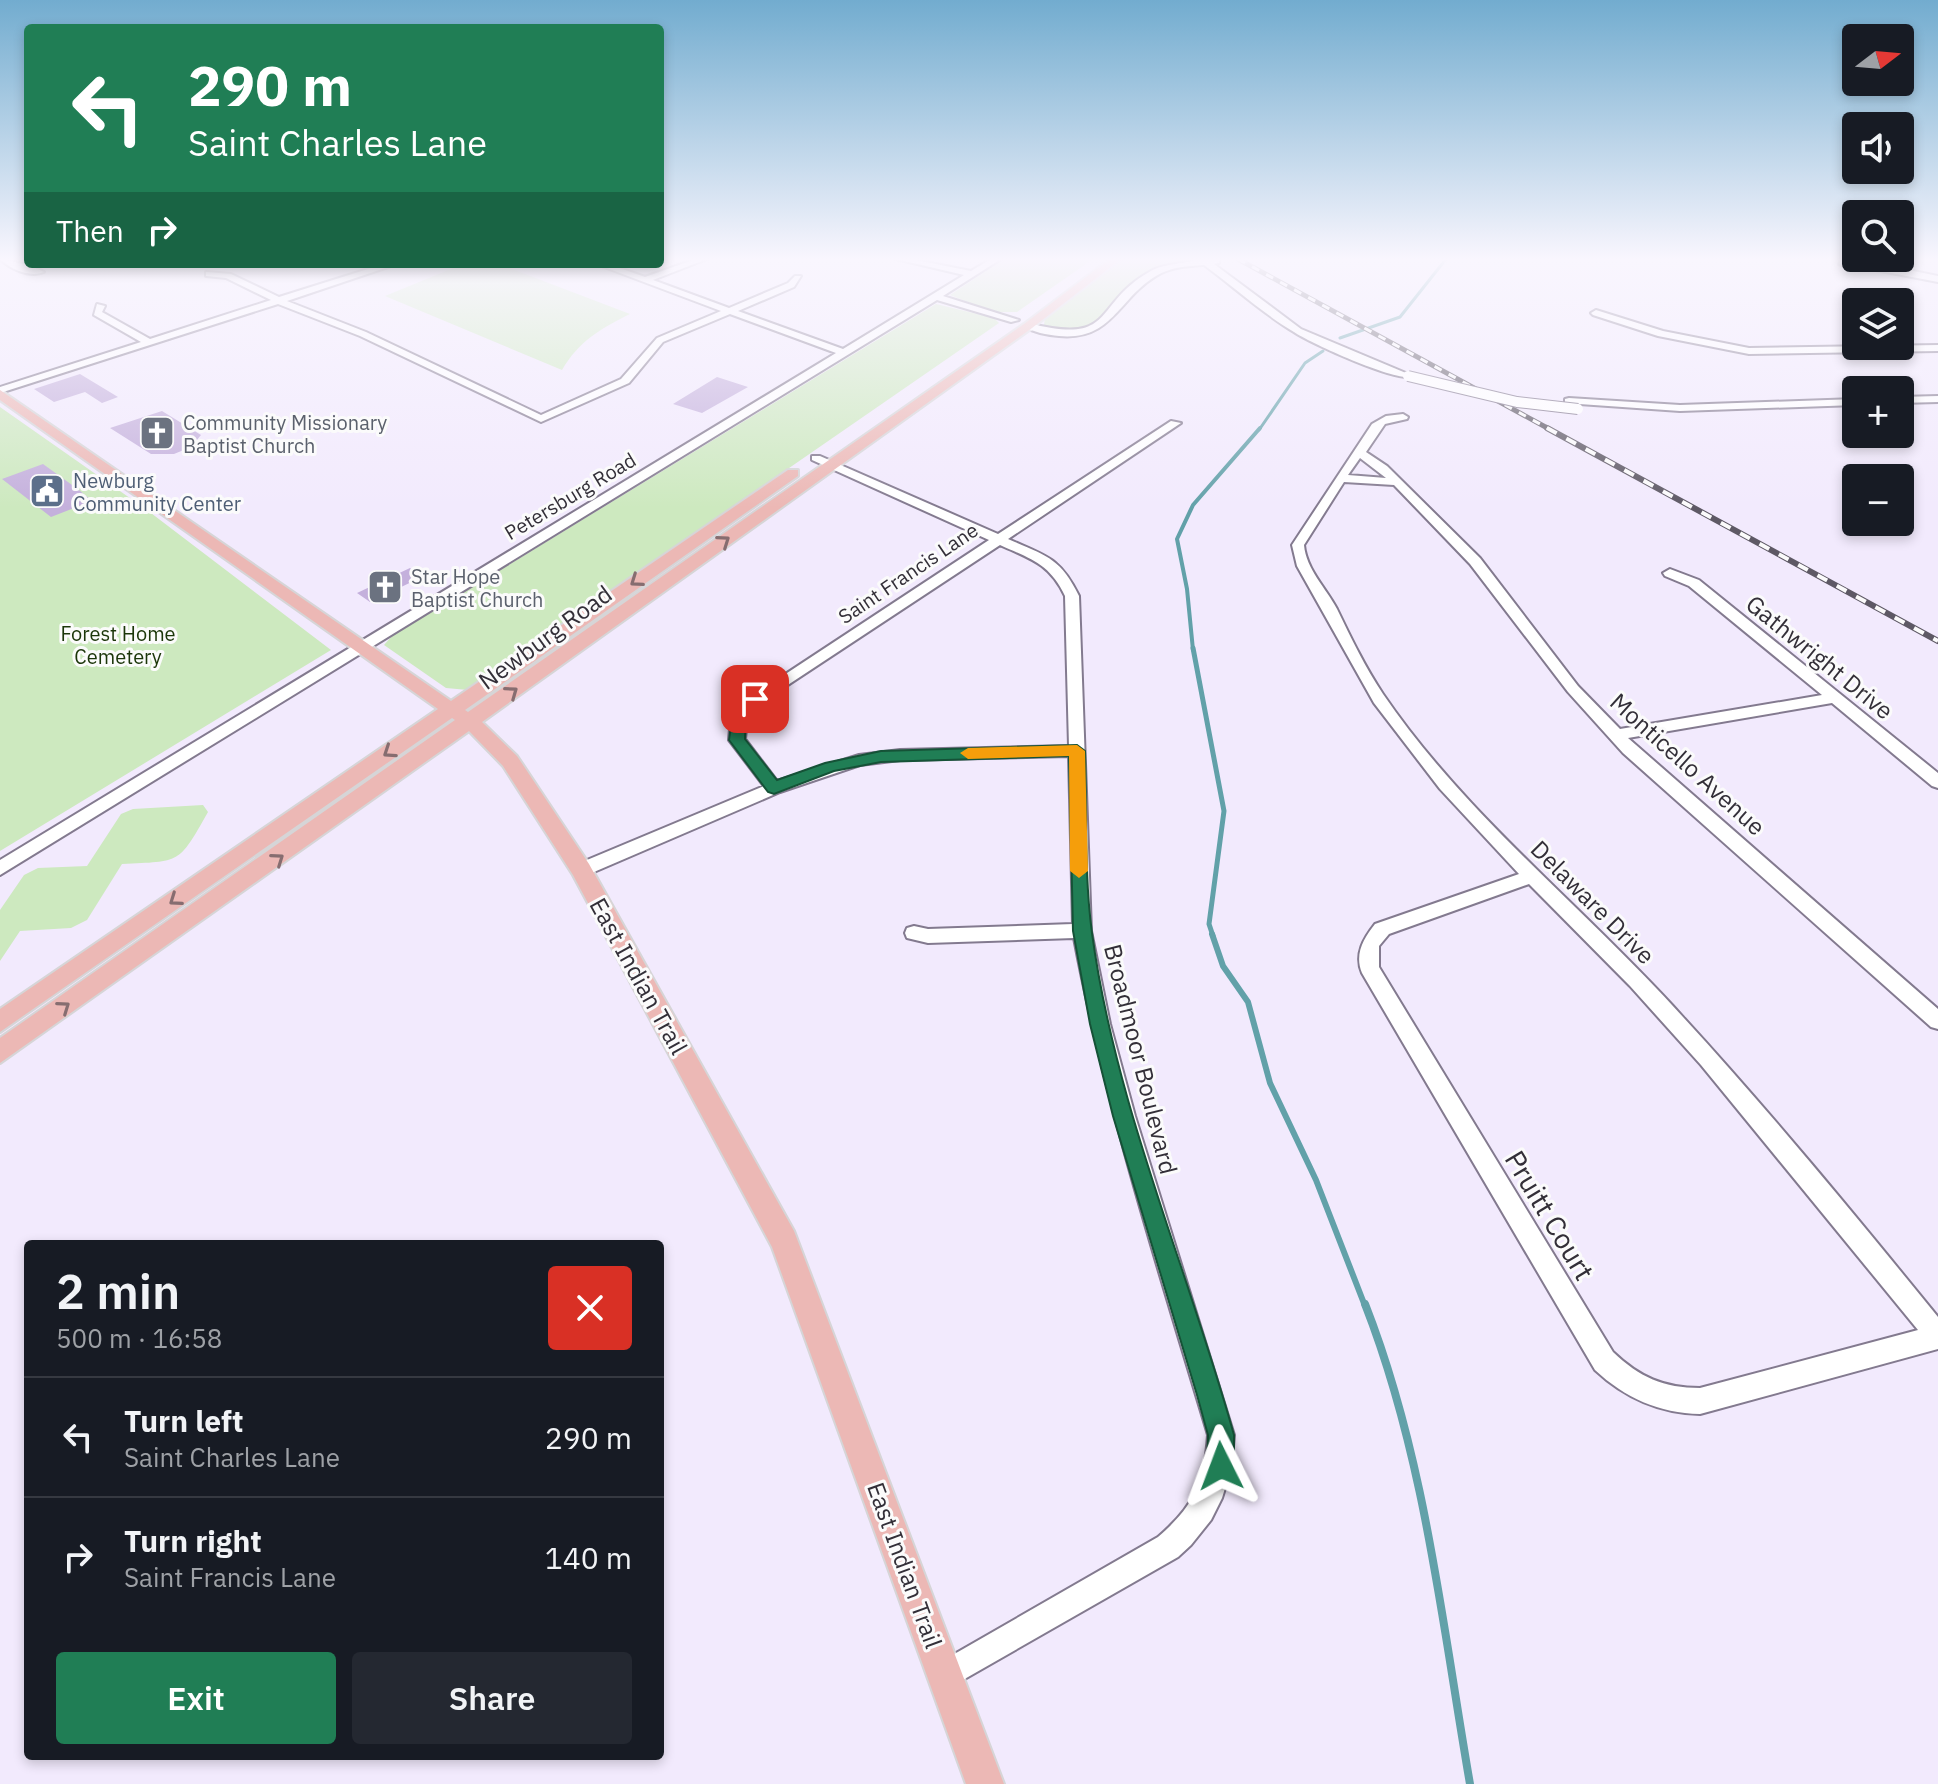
<!DOCTYPE html>
<html lang="en">
<head>
<meta charset="utf-8">
<style>
  body { margin:0; font-family:"IBM Plex Sans",sans-serif; background:#242831; color:#f1f3f6; height:100vh; display:flex; flex-direction:column; font-size:30px; white-space:nowrap }
  * { box-sizing:border-box; margin:0 }
  p { font-size:26px; color:#9ea1a6 }
  .icon { flex:none; width:44px; height:44px; fill:none; stroke:currentColor; stroke-width:2; stroke-linecap:round; stroke-linejoin:round }
  .map { position:relative; flex:1; overflow:hidden }
  .side { position:absolute; left:24px; top:1240px; width:640px; height:520px; display:flex; flex-direction:column; background:#171b24; border-radius:8px; box-shadow:0 4px 12px #0003 }
  .side>* { flex:none }
  .hud { position:absolute; left:24px; top:24px; width:640px; height:244px; border-radius:8px; box-shadow:0 4px 12px #0003; background:#207e55; color:#fff; overflow:hidden }
  .needle { width:52px; rotate:74deg }
  .controls { position:absolute; left:1842px; top:24px; display:grid; gap:16px }
  .controls a { display:grid; place-items:center; width:72px; height:72px; border-radius:8px; background:#171b24; box-shadow:0 4px 12px #0003; font-size:40px }
  .pin { position:absolute; display:grid; place-items:center; width:68px; height:68px; color:#fff; margin:-34px; border-radius:16px; box-shadow:0 4px 12px #0006 }
  .me { position:absolute; width:88px; margin:-44px; rotate:357deg; stroke-linejoin:round; filter:drop-shadow(0 0 6px #0008) }
  .turn { display:flex; align-items:center; gap:28px; height:168px; padding:0 32px; font-size:36px }
  .turn .icon { width:104px; height:104px; stroke-width:2.5 }
  .turn b { display:block; font-size:56px; line-height:68px }
  .then { display:flex; align-items:center; height:76px; padding:0 32px; background:#0003; gap:16px; font-size:30px }
  .round { display:grid; place-items:center; flex:none; width:84px; height:84px; border-radius:8px; background:#242831 }
  .overview { display:flex; align-items:center; justify-content:space-between; height:136px; padding:0 32px }
  h1 { font-size:48px; font-weight:600; line-height:60px }
  .cta { display:flex; gap:16px; margin-top:auto; padding:16px 32px }
  .cta a { flex:1; height:92px; border-radius:8px; background:#207e55; color:#fff; font-size:32px; font-weight:600; line-height:92px; text-align:center }
  .cta a+a { background:#242831; color:#f1f3f6 }
  ul { padding:0; list-style:none }
  li { display:flex; align-items:center; gap:24px; height:120px; padding:0 32px; border-top:2px solid #363941 }
  li div { flex:1 }
  li b { display:block; font-size:30px }
  li em { font-style:normal }
  .map>svg:first-child { display:block }
  .green { fill:#cde9bf }
  .lines { fill:none; stroke-linecap:round; stroke-linejoin:round }
  .stream-far4 { stroke:#62a1a9; stroke-width:3 }
  .stream-far3 { stroke:#62a1a9; stroke-width:4 }
  .stream-far2 { stroke:#62a1a9; stroke-width:5 }
  .stream-far1 { stroke:#62a1a9; stroke-width:6 }
  .stream { stroke:#62a1a9; stroke-width:8 }
  .building { fill:#c4b0dc }
  .minor-casing { stroke:#837a8f; stroke-width:4 }
  .major-casing { stroke:#d6d5d7; stroke-width:4 }
  .minor { fill:#fff; fill-rule:evenodd }
  .major { fill:#ecb8b5; fill-rule:evenodd }
  .rail-far1-casing { stroke:#5e5965; stroke-width:5 }
  .rail-casing { stroke:#5e5965; stroke-width:6 }
  .rail-far1 { stroke:#fbfbfb; stroke-width:3; stroke-dasharray:8; stroke-linecap:butt }
  .rail { stroke:#fbfbfb; stroke-width:4; stroke-dasharray:11; stroke-linecap:butt }
  .minor-bridge-casing { stroke:#837a8f; stroke-width:12; stroke-linecap:butt }
  .minor-bridge { stroke:#fff; stroke-width:10 }
  .oneway { stroke:#866d70 }
  .route { fill:#207e55; stroke:#155237; stroke-width:2 }
  .slow { fill:#f59e0b }
  .labels { text-anchor:middle; dominant-baseline:central; stroke-width:6; stroke-linejoin:round; paint-order:stroke }
  .far-worship-label { font-size:20px; fill:#5b616d; stroke:#fbfbfb; text-anchor:start }
  .far-service-label { font-size:20px; fill:#4e5e75; stroke:#fbfbfb; text-anchor:start }
  .far-street-label { font-size:20px; fill:#332f38; stroke:#fbfbfb }
  .far-park-label { font-size:20px; fill:#1b3609; stroke:#fbfbfb }
  .street-label { font-size:24px; fill:#332f38; stroke:#fbfbfb }
  .near-street-label { font-size:28px; fill:#332f38; stroke:#fbfbfb }
</style>
</head>
<body>
<div class="map">
<svg width="1938" height="1784" viewBox="0 0 1938 1784">
  <rect width="100%" height="100%" fill="#f2eafd"/>
  <path class="green" d="M1004 259H1093L1017 312H992L950 295Z
    M1121 259H1191L1163 267 1089 328 1082 331 1044 325 1045 317Z
    M463 264H499L630 314C600 329 579 341 562 370L385 296Z
    M936 304 994 318 999 323 468 690 446 688 384 645 392 636Z
    M0 407 147 510 331 650 0 851Z
    M203 805 208 812C178 865 181 861 122 864L87 920 71 928 20 931 0 961V910L24 875 38 868 87 866 121 814 133 809Z"/>
  <g class="lines">
    <path class="stream-far4" d="M1340 338 1400 317 1446 259
      M1259 430 1305 363 1323 351"/>
    <path class="stream-far3" d="M1193 650 1187 589 1177 539 1193 505 1260 428"/>
    <path class="stream-far2" d="M1193 648 1224 811 1209 924 1213 936"/>
    <path class="stream-far1" d="M1212 934 1223 966 1248 1002 1270 1083 1316 1180 1365 1306"/>
    <path class="stream" d="M1365 1304C1425 1457 1442 1623 1470 1784"/>
  </g>
  <path class="building" d="M80 374 118 397 102 403 85 392 54 402 34 389Z
    M717 377 748 387 702 413 673 404Z
    M162 411 201 435 191 447 174 454H151L110 428Z
    M43 464 79 490 92 501 51 517 2 479Z
    M410 568 424 576 370 602 357 593Z"/>
  <g class="lines">
    <g class="minor-casing">
      <path id="minor" d="M0 259C8 259 37 268 44 272 30 278 10 269 0 259Z
        M696 259H707L653 280 729 308 788 283 795 276H801L794 287 738 311 843 349 964 275 896 259H911L971 271 991 259H1001L943 296 1019 320 1011 322 937 300 0 875V860L836 353 730 314 663 342 629 383 541 422 360 336 278 304 0 393V387L141 342 94 315 97 304 105 306 102 312 150 339 271 300 226 278 206 276V272L231 274 279 297 384 264H397L287 301 366 332 541 415 621 379 657 338 721 311 596 264H608L645 277Z
        M1198 259H1219V263L1214 264 1301 329 1413 376C1400 384 1310 343 1294 332 1262 313 1234 287 1204 265 1188 266 1170 267 1156 276 1118 299 1112 341 1059 336 1047 335 1033 332 1023 326L1028 323C1118 346 1091 304 1151 271 1165 263 1187 264 1198 259Z
        M1841 259H1855L1938 276V282L1865 268 1853 269 1839 264Z
        M1596 310 1663 331 1749 348 1938 345V351L1749 354 1658 336 1593 315 1591 313Z
        M1938 396V402L1900 403V397Z
        M1569 398 1680 405 1856 399V405L1680 411 1565 403V399Z
        M1403 414 1408 417 1407 419 1385 424 1366 452 1387 466 1480 558 1578 686 1620 729 1822 695 1689 586 1665 576 1663 573 1670 569 1699 580 1938 773V788L1932 786 1832 703 1628 738 1938 1009V1029L1931 1027 1623 753 1568 692 1470 564 1394 485 1344 482 1304 545C1306 569 1326 588 1337 609 1351 638 1365 667 1383 694 1466 816 1585 908 1683 1017 1772 1114 1855 1215 1938 1317V1349L1700 1414C1659 1413 1625 1398 1595 1370L1362 973C1354 954 1364 938 1375 924L1519 874 1440 789 1374 703 1297 566 1292 545 1372 424 1386 416ZM1360 458 1386 478 1348 475ZM1529 884 1630 986 1701 1065 1918 1330 1700 1388C1664 1388 1639 1377 1613 1352L1379 967V946L1389 934Z
        M1171 421 1181 423 1008 539C1046 556 1060 557 1079 596L1091 931 1110 1024 1135 1116 1234 1435 1231 1469 1222 1498 1211 1520 1191 1545 1178 1557 947 1689 937 1684 932 1674 937 1664 1158 1537C1194 1506 1205 1482 1208 1435 1159 1271 1106 1107 1074 938L928 943 907 938 905 933 907 928 914 926 928 929 1073 924 1069 756 900 760 860 765 780 792 587 875H575L572 870 575 865 764 786 729 740 731 718 743 702 989 540 812 460V456H820L998 534ZM1000 545C1031 559 1050 564 1065 596L1069 746 900 750 859 755 777 781 745 739 747 718 753 708Z"/>
    </g>
    <g class="major-casing">
      <path id="major" d="M1110 259H1121L1032 328 482 722 517 756 589 864 794 1231 1004 1784H966L772 1247 573 875 503 766 469 731 0 1063V1038L455 720 452 718 0 1032V1009L438 709 0 400V390L451 701 788 470H798V476L465 710 468 712 1024 324Z"/>
    </g>
    <use href="#minor" class="minor"/>
    <use href="#major" class="major"/>
    <g class="rail-far1-casing">
      <path id="rail-far1" d="M1238 259 1551 430"/>
    </g>
    <g class="rail-casing">
      <path id="rail" d="M1547 428 1938 641"/>
    </g>
    <use href="#rail-far1" class="rail-far1"/>
    <use href="#rail" class="rail"/>
    <g class="minor-bridge-casing">
      <path id="minor-bridge" d="M1408 376 1517 402 1578 409"/>
    </g>
    <use href="#minor-bridge" class="minor-bridge"/>
  </g>
  <defs><path id="oneway-chevron" d="M-2-3.5L2.5 0L-2 3.5" fill="none" stroke-width="1.6" stroke-linecap="round" stroke-linejoin="round" transform="scale(2)"/></defs>
  <g class="oneway">
    <use href="#oneway-chevron" transform="translate(724 541) rotate(-35)"/>
    <use href="#oneway-chevron" transform="translate(636 581) rotate(145)"/>
    <use href="#oneway-chevron" transform="translate(512 692) rotate(-36)"/>
    <use href="#oneway-chevron" transform="translate(389 752) rotate(146)"/>
    <use href="#oneway-chevron" transform="translate(278 859) rotate(-35)"/>
    <use href="#oneway-chevron" transform="translate(175 900) rotate(145)"/>
    <use href="#oneway-chevron" transform="translate(64 1007) rotate(-35)"/>
  </g>
  <linearGradient id="sky" x2="0" y2="1"><stop stop-color="#72accf"/><stop offset="0.51" stop-color="#f9f6fe"/><stop offset="1" stop-color="#f9f6fe" stop-opacity="0"/></linearGradient>
  <rect width="1938" height="508" fill="url(#sky)"/>
  <path class="route" d="M755 694 762 699 746 719 745 739 777 780 825 763 881 751 1077 745 1085 751C1087 810 1084 874 1092 933 1115 1105 1188 1269 1234 1435V1466L1230 1475 1221 1479 1211 1475 1207 1466 1208 1435 1197 1395 1113 1116 1090 1024 1073 931 1069 756 881 762 834 771 774 794 768 792 729 740C731 721 736 702 755 694Z"/>
  <path class="slow" d="M1077 745 1085 751 1088 871 1079 878 1070 871 1069 756 968 759 960 753 968 748Z"/>
  <defs>
    <g id="church-square" transform="scale(1.8)"><rect x="-9" y="-9" width="18" height="18" rx="4" fill="#6b7280" stroke="#fbfbfb"/><path d="M-1.2-6h2.4v3.5h3.3v2.4h-3.3V6h-2.4V-.1h-3.3v-2.4h3.3Z" fill="#fff"/></g>
    <g id="civic-square" transform="scale(1.8)"><rect x="-9" y="-9" width="18" height="18" rx="4" fill="#5c6f8a" stroke="#fbfbfb"/><path d="M-.6-6.5H3V-4.5H.6V-3L4-1V1h2V6H-6V1h2V-1L-.6-3ZM-1.2 2.5V6h2.4V2.5Z" fill="#fff"/></g>
  </defs>
  <g fill-rule="evenodd">
    <use href="#church-square" x="157" y="433"/>
    <use href="#civic-square" x="47" y="491"/>
    <use href="#church-square" x="385" y="587"/>
  </g>
  <g class="labels">
    <g class="far-worship-label">
      <text x="183" y="422">Community Missionary<tspan x="183" dy="23">Baptist Church</tspan></text>
      <text x="411" y="576">Star Hope<tspan x="411" dy="23">Baptist Church</tspan></text>
    </g>
    <g class="far-service-label">
      <text x="73" y="480">Newburg<tspan x="73" dy="23">Community Center</tspan></text>
    </g>
    <g class="far-street-label">
      <text transform="translate(570 496) rotate(-31)">Petersburg Road</text>
      <text transform="translate(908 573) rotate(-34)">Saint Francis Lane</text>
    </g>
    <g class="far-park-label">
      <text x="118" y="633">Forest Home<tspan x="118" dy="23">Cemetery</tspan></text>
    </g>
    <g class="street-label">
      <text transform="translate(545 637) rotate(-36)">Newburg Road</text>
      <text transform="translate(1820 657) rotate(39)">Gathwright Drive</text>
      <text transform="translate(1688 764) rotate(42)">Monticello Avenue</text>
      <text transform="translate(1593 902) rotate(45)">Delaware Drive</text>
      <text transform="translate(639 976) rotate(61)">East Indian Trail</text>
      <text transform="translate(1141 1059) rotate(76)">Broadmoor Boulevard</text>
      <text transform="translate(905 1565) rotate(70)">East Indian Trail</text>
    </g>
    <g class="near-street-label">
      <text transform="translate(1550 1215) rotate(59)">Pruitt Court</text>
    </g>
  </g>
</svg>
<div class="controls">
<a><svg class="needle" viewBox="-14 -14 28 28"><path d="M0-13l5 13h-10z" fill="#e53935"/><path d="M0 13l5-13h-10z" fill="#9ea1a6"/></svg></a>
<a><svg class="icon" aria-label="sound" viewBox="0 0 24 24"><path d="M4 9h4l5-4v14l-5-4H4zM17 9q2 3 0 6"/></svg></a>
<a><svg class="icon" aria-label="search" viewBox="0 0 24 24"><circle cx="10" cy="10" r="6"/><path d="M15 15l6 6"/></svg></a>
<a><svg class="icon" aria-label="layers" viewBox="0 0 24 24"><path d="M12 4l9 5-9 5-9-5zM3 14l9 5 9-5"/></svg></a>
<a>+</a>
<a>−</a>
</div>
<div class="pin" style="left:755px;top:699px;background:#d93025"><svg class="icon" aria-label="arrive" viewBox="0 0 24 24"><path d="M6 21V4h12l-3 4 3 4H6"/></svg></div>
<svg class="me" style="left:1221px;top:1466px" viewBox="-20 -20 40 40"><path d="M0-17L14 15 0 8-14 15z" fill="#207e55" stroke="#fff" stroke-width="4"/></svg>
<div class="hud">
<div class="turn"><svg class="icon" aria-label="left" viewBox="0 0 24 24"><path d="M17 20v-9H6M10 6l-5 5 5 5"/></svg><div><b>290 m</b>Saint Charles Lane</div></div>
<div class="then">Then<svg class="icon" aria-label="right" viewBox="0 0 24 24"><path d="M7 20v-9h11M14 6l5 5-5 5"/></svg></div>
</div>
<section class="side">
<div class="overview"><div><h1>2 min</h1><p>500 m · 16:58</p></div><a class="round" style="background:#d93025;color:#fff"><svg class="icon" aria-label="close" viewBox="0 0 24 24"><path d="M6 6l12 12M18 6L6 18"/></svg></a></div>
<ul>
<li><svg class="icon" aria-label="left" viewBox="0 0 24 24"><path d="M17 20v-9H6M10 6l-5 5 5 5"/></svg><div><b>Turn left</b><p>Saint Charles Lane</p></div><em>290 m</em></li>
<li><svg class="icon" aria-label="right" viewBox="0 0 24 24"><path d="M7 20v-9h11M14 6l5 5-5 5"/></svg><div><b>Turn right</b><p>Saint Francis Lane</p></div><em>140 m</em></li>
</ul>
<div class="cta"><a>Exit</a><a>Share</a></div>
</section>
</div>
</body>
</html>
